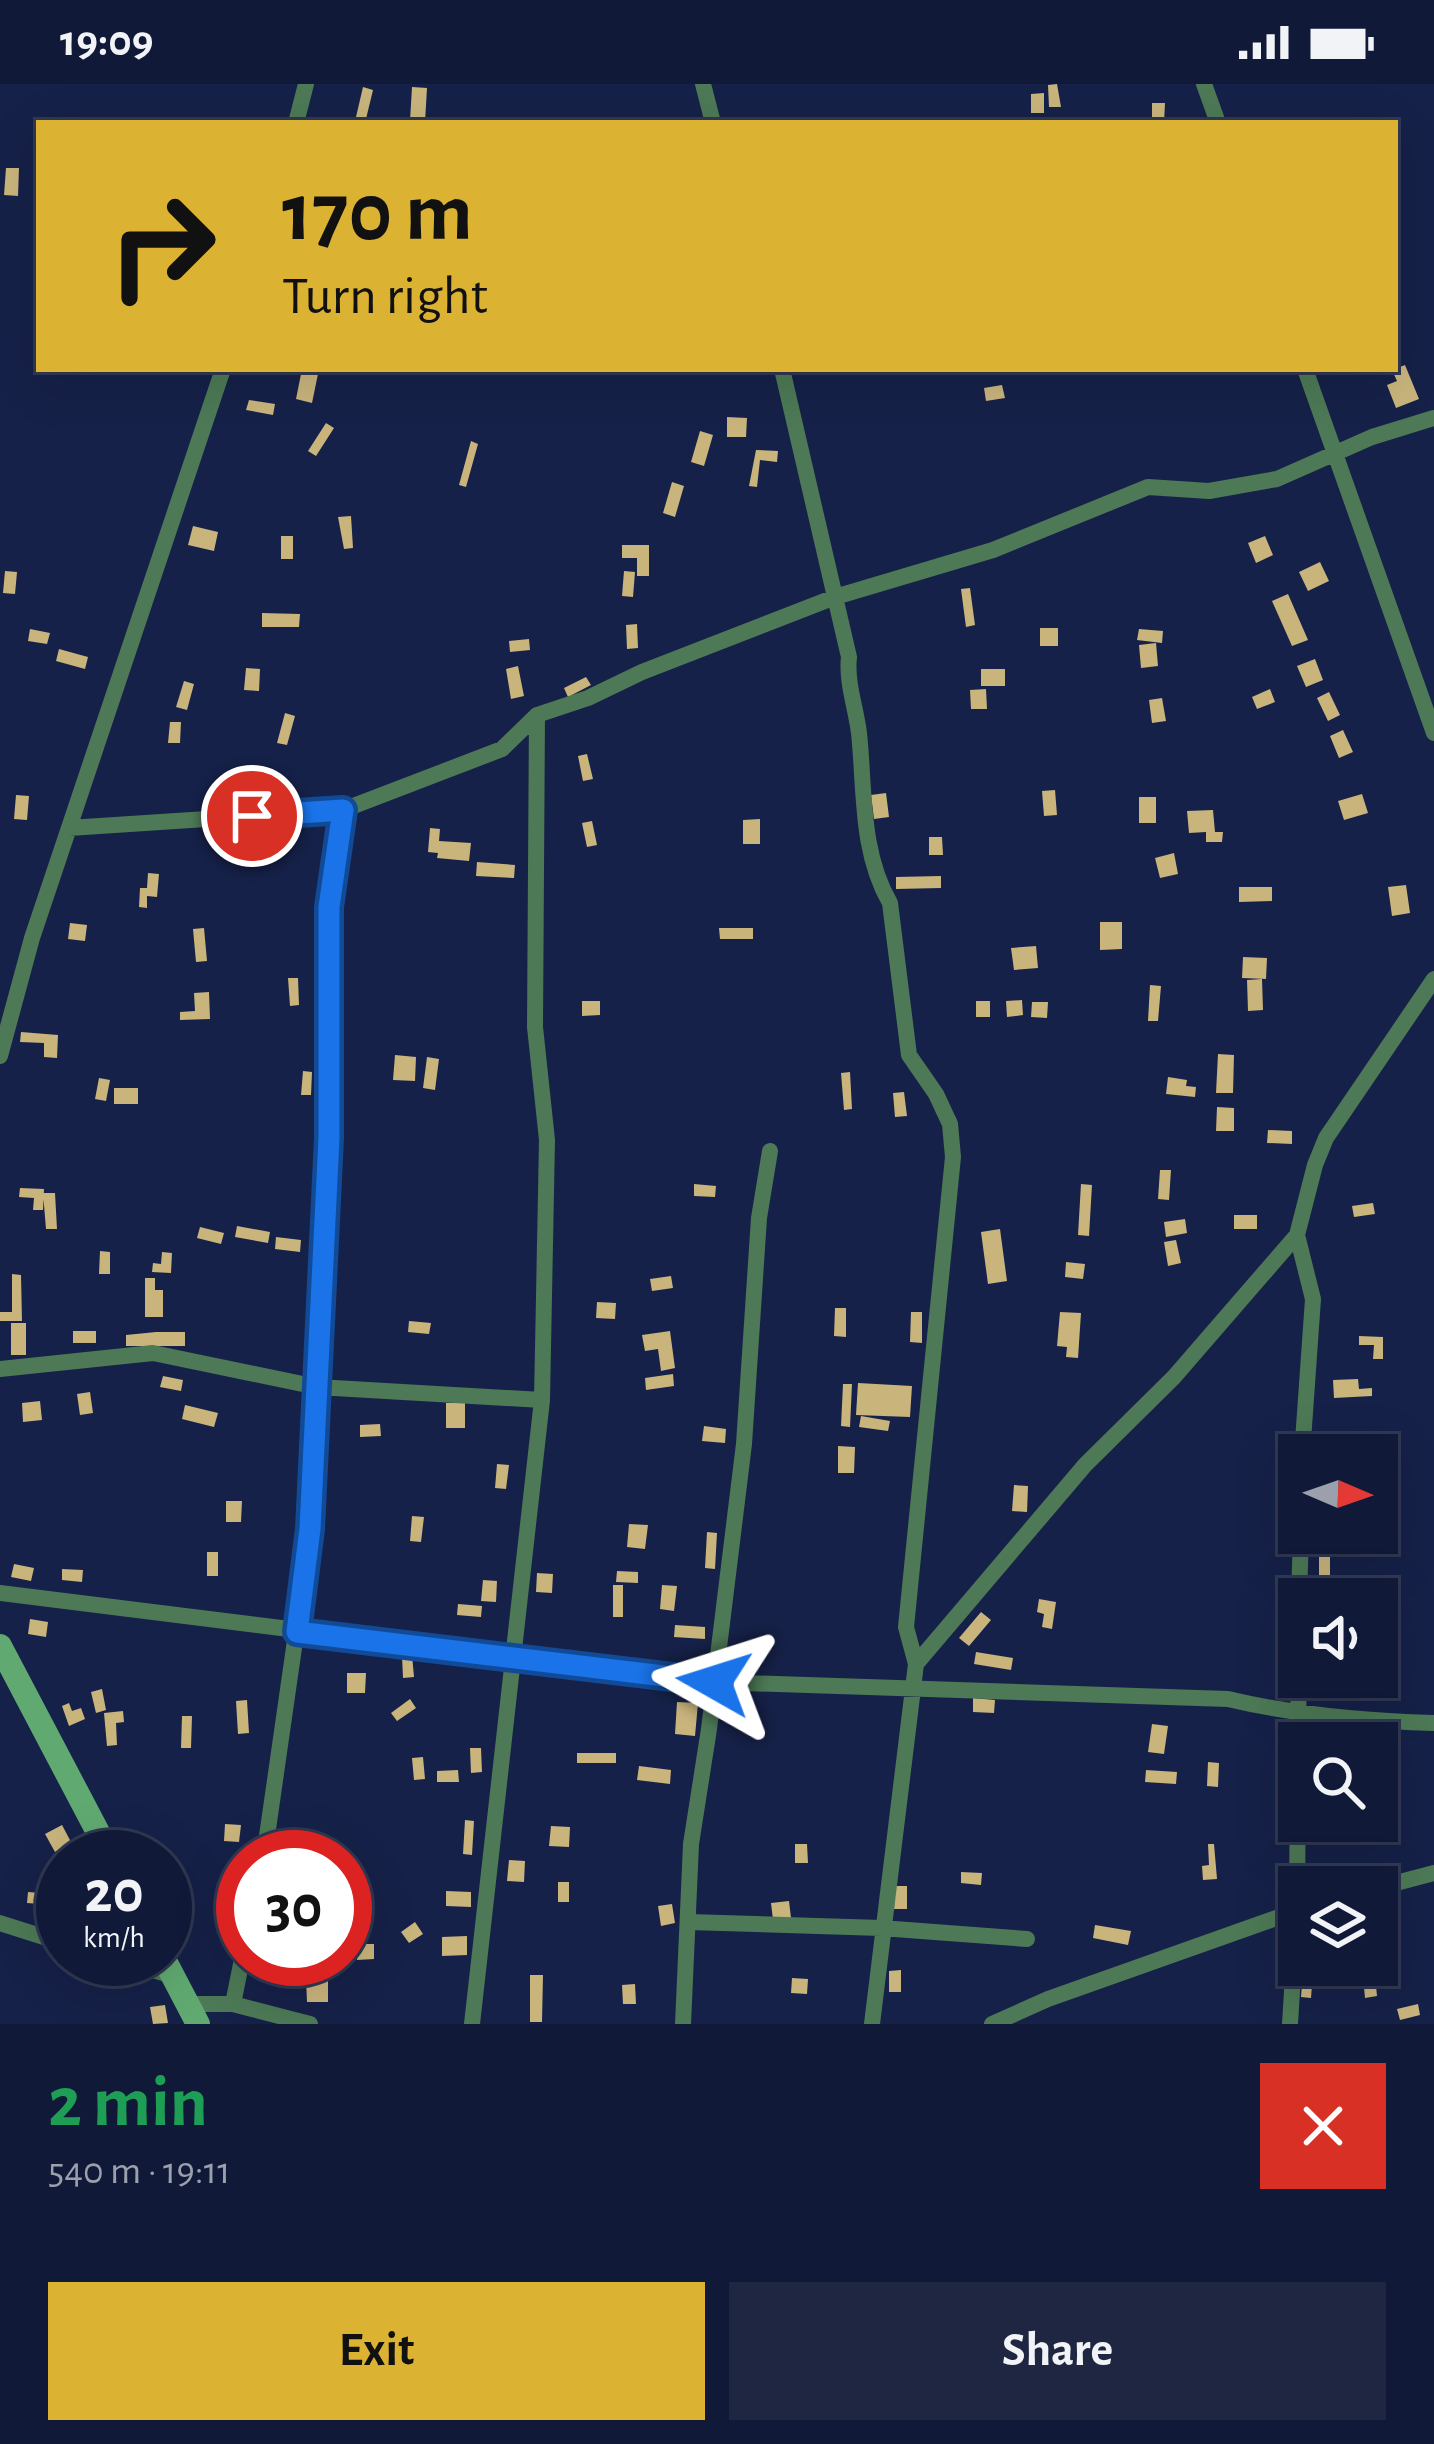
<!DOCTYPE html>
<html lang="en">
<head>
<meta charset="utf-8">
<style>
  body { margin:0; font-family:"Alegreya Sans",sans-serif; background:#1e2642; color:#f1f3f6; height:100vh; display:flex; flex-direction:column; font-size:45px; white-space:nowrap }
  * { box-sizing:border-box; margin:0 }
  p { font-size:39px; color:#9ca0ad }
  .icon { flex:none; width:66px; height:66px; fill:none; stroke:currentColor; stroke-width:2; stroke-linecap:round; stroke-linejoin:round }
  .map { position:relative; height:1940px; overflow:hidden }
  .panel { display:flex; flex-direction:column; background:#101937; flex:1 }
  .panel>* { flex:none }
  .guide { position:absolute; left:36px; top:36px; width:1362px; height:252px; border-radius:0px; box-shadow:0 12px 48px #0002,0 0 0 3px #303852; background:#dcb233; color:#111; overflow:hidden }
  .needle { width:78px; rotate:92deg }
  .fabs { position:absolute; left:1278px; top:1350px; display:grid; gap:24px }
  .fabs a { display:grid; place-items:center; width:120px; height:120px; border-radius:0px; background:#101937; box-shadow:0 12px 48px #0002,0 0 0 3px #303852; font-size:60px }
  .speed { position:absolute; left:36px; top:1746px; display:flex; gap:24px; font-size:60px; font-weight:700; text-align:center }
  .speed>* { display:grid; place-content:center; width:156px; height:156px; border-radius:50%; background:#101937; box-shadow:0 12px 48px #0002,0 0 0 3px #303852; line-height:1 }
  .speed small { font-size:30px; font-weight:400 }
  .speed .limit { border:18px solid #d22; background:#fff; color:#111 }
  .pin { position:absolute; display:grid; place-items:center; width:102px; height:102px; color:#fff; margin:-51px; border:6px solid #fff; border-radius:50%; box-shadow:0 3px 12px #0007 }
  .me { position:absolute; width:132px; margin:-66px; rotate:276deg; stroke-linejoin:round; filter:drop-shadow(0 0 9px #0008) }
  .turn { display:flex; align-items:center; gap:42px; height:252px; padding:0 48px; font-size:54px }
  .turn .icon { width:156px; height:156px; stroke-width:2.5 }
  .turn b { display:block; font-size:84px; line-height:102px }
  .round { display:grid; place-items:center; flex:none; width:126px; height:126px; border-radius:0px; background:#1e2642 }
  .overview { display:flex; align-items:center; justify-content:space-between; height:204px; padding:0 48px }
  h1 { font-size:72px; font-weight:700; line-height:90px; color:#1e9e55 }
  .primary-button { display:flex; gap:24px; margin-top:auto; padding:24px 48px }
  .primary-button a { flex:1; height:138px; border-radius:0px; background:#dcb233; color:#111; font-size:48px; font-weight:700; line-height:138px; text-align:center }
  .primary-button a+a { background:#1e2642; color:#f1f3f6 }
  .status { display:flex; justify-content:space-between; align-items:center; height:84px; padding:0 60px; background:#101937; direction:ltr }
  .status svg { height:33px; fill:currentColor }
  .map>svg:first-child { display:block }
  .building { fill:#c9b47c }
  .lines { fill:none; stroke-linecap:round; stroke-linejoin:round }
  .minor { stroke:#4d7956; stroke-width:16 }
  .secondary { stroke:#60aa71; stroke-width:24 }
  .route-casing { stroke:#114b97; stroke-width:30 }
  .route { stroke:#1a73e8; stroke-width:21 }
</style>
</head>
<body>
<div class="status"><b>19:09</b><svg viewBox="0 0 49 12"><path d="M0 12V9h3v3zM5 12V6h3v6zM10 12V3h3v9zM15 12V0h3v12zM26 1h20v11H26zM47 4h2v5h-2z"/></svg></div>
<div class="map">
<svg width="1434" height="1940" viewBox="0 0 1434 1940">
  <rect width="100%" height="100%" fill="#162149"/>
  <path class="building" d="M1057 0 1061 23H1049L1048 1Z
    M363 3 373 6 366 35 356 33Z
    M412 3 427 4 425 38 410 37Z
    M1044 9V29H1031V10Z
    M1152 19H1165L1164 39H1152Z
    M6 84H19L18 112 4 111Z
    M1405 281 1419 315 1396 324 1387 301 1397 297 1392 286Z
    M302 285H319L312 319 296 315Z
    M1002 301 1005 314 986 317 984 304Z
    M249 316 275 320 273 331 246 326Z
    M727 333 747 334 746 353H727Z
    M326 339 334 344 316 372 308 367Z
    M700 347 713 351 704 382 691 378Z
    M471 357 478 360 466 403 459 401Z
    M756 366 778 367 777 378 760 376 757 403 749 402Z
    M672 398 684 402 675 433 663 429Z
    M351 432 353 464 344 465 338 433Z
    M193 442 218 448 214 467 188 461Z
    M281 452H293V475H281Z
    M1265 452 1273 471 1256 479 1248 459Z
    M622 461H649V492H637V474H622Z
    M1320 478 1329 497 1308 507 1299 488Z
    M5 487 17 488 15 510 3 509Z
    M624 487 635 488 633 513 622 512Z
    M970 504 975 541 966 543 961 505Z
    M1288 510 1308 556 1292 562 1272 517Z
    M262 529 300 530 299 543H262Z
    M637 540 638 564 627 565 626 541Z
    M1040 544H1058V562H1040Z
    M30 545 50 549 47 560 28 557Z
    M1139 545 1163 547 1162 559 1137 556Z
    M529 555 530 566 510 568 509 557Z
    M1156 559 1158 582 1141 584 1139 561Z
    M59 565 88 573 85 585 56 577Z
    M1315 575 1323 596 1306 603 1297 582Z
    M518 582 524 612 511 615 506 585Z
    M246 584 260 585 259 607 244 606Z
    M981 585H1005V602H981Z
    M586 593 591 601 568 613 564 604Z
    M184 597 194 600 187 626 176 623Z
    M986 605 987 625H971L970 606Z
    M1270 605 1275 618 1257 625 1252 613Z
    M1329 608 1340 631 1328 637 1317 614Z
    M1162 614 1166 637 1152 639 1149 616Z
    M285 629 295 632 287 661 277 659Z
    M170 638H181L180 659H168Z
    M1343 646 1353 668 1339 674 1330 652Z
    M587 670 593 695 583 697 578 672Z
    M1055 706 1057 731 1044 732 1042 707Z
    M886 709 889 733 874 735 871 711Z
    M1362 710 1368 729 1344 736 1338 717Z
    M16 711 29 712 27 736 14 735Z
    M1139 713H1156V739H1139Z
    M1213 726 1215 748H1223L1222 758H1206V748L1189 749 1187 727Z
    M760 735V760H743V736Z
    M592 737 597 761 587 763 582 739Z
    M430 744 440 745 439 757 471 759 469 777 437 774 438 769 428 768Z
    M929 753H942L943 771H929Z
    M1174 769 1178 790 1160 794 1155 774Z
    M477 778 515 781 514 794 476 792Z
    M148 789 159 790 157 813 147 812V824L139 823 140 804H147Z
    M941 792V804L896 805V793Z
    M1406 801 1410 829 1392 832 1388 803Z
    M1239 803H1272V817L1239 818Z
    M1100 838H1122V865L1100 866Z
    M70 839 87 841 85 857 68 855Z
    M204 844 207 877 196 878 193 845Z
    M719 844H753V855H720Z
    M1036 862 1038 884 1014 886 1011 864Z
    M1243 873 1267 874 1266 895 1242 894Z
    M288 894H298L299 921 290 922Z
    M1262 895 1263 926 1248 927 1247 896Z
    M1150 901 1161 902 1158 937H1148Z
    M209 908 210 935 180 936V928L195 927 194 909Z
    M1022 916 1023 931 1007 933 1006 917Z
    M582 917H600V931L582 932Z
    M976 917H990V933H976Z
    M1032 918H1048L1047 934 1031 933Z
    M21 948 58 951 57 974 44 973V959L20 958Z
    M1218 970 1234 971 1233 1009H1216Z
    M395 971 416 973 415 997 393 996Z
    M427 973 439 975 435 1006 423 1004Z
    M303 987 312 988 311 1011H301Z
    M850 988 852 1025 844 1026 841 989Z
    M1168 993 1187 996 1186 1002 1196 1003 1195 1013 1166 1010Z
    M99 994 110 996 106 1017 95 1015Z
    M114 1004H138V1020H114Z
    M904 1008 907 1032 895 1033 893 1009Z
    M1217 1023 1234 1024V1047H1216Z
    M1268 1046 1292 1047V1060L1267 1059Z
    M1160 1086H1171L1169 1116 1158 1115Z
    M694 1100 716 1102 715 1113 694 1112Z
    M1081 1100 1092 1101 1089 1152 1078 1151Z
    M20 1104 44 1105 43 1126H33L34 1114 19 1113Z
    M43 1109H55L57 1145H46Z
    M1373 1119 1375 1130 1354 1133 1352 1122Z
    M1234 1131H1257V1145H1234Z
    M1185 1135 1187 1149 1166 1153 1164 1138Z
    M237 1142 270 1148 268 1159 235 1153Z
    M200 1143 224 1149 221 1160 197 1154Z
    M1000 1145 1007 1197 988 1200 981 1148Z
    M276 1153 301 1156 300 1168 275 1165Z
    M1176 1156 1181 1179 1168 1182 1164 1158Z
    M100 1167 110 1168V1190H99Z
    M162 1168 172 1169 171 1189 152 1188 153 1179 161 1180Z
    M1066 1178 1085 1180 1083 1195 1065 1193Z
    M12 1190 21 1191 22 1237H0V1228H12Z
    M671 1192 673 1204 652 1207 650 1195Z
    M145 1194H155V1206H163V1233H145Z
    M597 1218 616 1219 615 1235 596 1234Z
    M835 1224H846V1253L834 1252Z
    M911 1228H922V1259L910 1258Z
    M1060 1228 1081 1229 1078 1274 1066 1273 1067 1263 1057 1262Z
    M409 1237 431 1239 429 1250 408 1248Z
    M11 1239H26V1271H11Z
    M73 1247H96V1259H73Z
    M670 1247 675 1284 661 1287 658 1265 645 1267 642 1251Z
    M156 1248H185V1262H126V1251Z
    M1359 1252 1383 1253V1275H1373L1374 1261H1359Z
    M673 1290 674 1302 646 1306 645 1294Z
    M163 1292 183 1296 181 1307 160 1303Z
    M1358 1295 1359 1305 1372 1304V1312L1334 1314 1333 1296Z
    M858 1299 912 1302 910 1333 856 1331Z
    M843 1300H852L850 1343 841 1342Z
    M90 1308 93 1329 80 1331 77 1310Z
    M40 1317 42 1336 23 1338 22 1319Z
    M446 1319H465V1344H446Z
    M185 1321 218 1329 214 1343 182 1335Z
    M861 1332 890 1337 888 1347 859 1343Z
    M380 1340 381 1352 360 1353V1341Z
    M704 1342 726 1345 725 1359 702 1357Z
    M838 1362 855 1363 854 1389H838Z
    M497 1380 509 1381 506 1405 495 1404Z
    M1014 1401 1028 1402 1027 1428 1012 1427Z
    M226 1417H242L241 1438H226Z
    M412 1432 424 1433 421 1458 410 1457Z
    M629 1440 648 1441 645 1465 627 1463Z
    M707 1448 717 1449 715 1485 705 1484Z
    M1319 1465H1330V1493L1319 1492Z
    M207 1468H218V1492H207Z
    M14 1480 34 1484 31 1497 11 1493Z
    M62 1485 83 1486 82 1498 62 1496Z
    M617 1487 638 1488V1499L616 1498Z
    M537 1489 553 1490 552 1509 536 1508Z
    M1344 1495H1354L1355 1505 1364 1504V1514L1345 1515Z
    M483 1496 497 1497 496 1518 481 1517Z
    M613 1501H623V1533H613Z
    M662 1501 677 1502 674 1527 660 1525Z
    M1039 1515 1056 1518 1052 1545 1042 1543 1044 1530 1037 1528Z
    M458 1520 482 1522 481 1533 457 1531Z
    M981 1528 991 1536 969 1562 959 1554Z
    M30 1535 48 1538 46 1553 28 1550Z
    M675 1541 705 1543V1555L674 1553Z
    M976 1568 1013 1574 1011 1586 974 1580Z
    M412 1571 414 1593 403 1594 402 1572Z
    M347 1589H366L365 1609H347Z
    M102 1605 106 1626 96 1629 91 1608Z
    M973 1614 995 1616 994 1629 973 1628Z
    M410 1615 416 1624 397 1637 391 1629Z
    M247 1616 249 1649 238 1650 236 1617Z
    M677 1618 698 1619 695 1652 675 1650Z
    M69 1619 72 1627 81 1624 85 1635 69 1642 62 1622Z
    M123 1627 124 1638 116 1639 117 1661 107 1662 104 1629Z
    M182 1632H192L191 1664H181Z
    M1152 1640 1168 1642 1164 1670 1148 1668Z
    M470 1664H481L482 1688 471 1689Z
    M577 1669H616V1679H577Z
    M423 1673 425 1695 414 1696 412 1674Z
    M1208 1678 1219 1679 1218 1703 1207 1702Z
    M639 1682 671 1686 670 1700 637 1696Z
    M458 1686 459 1698H437V1687Z
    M1146 1686 1177 1688 1176 1700 1145 1698Z
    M1377 1687H1389L1388 1709H1377Z
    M465 1736 474 1737 472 1771 463 1770Z
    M225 1740 241 1741 239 1758 224 1757Z
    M62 1741 71 1758 55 1768 45 1750Z
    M551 1742 570 1743 569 1763 549 1762Z
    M795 1760H807L808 1779H795Z
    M1208 1760H1214L1217 1795 1203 1796 1202 1782 1209 1781Z
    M509 1776 525 1777 524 1798 507 1797Z
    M961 1788 982 1789 981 1801 961 1799Z
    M558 1798H569V1818H558Z
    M895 1802H907V1825H894Z
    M446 1807 471 1808V1823L446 1822Z
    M28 1808 53 1810V1821L27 1819Z
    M230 1811 240 1812V1838L229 1837Z
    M789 1817 791 1834 773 1836 771 1819Z
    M672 1820 675 1839 661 1842 658 1822Z
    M415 1838 423 1850 409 1859 401 1848Z
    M1095 1841 1131 1847 1128 1861 1093 1854Z
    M467 1852V1871L442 1872V1853Z
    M357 1860H374V1875L357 1876Z
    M1374 1881 1377 1912 1365 1914 1362 1882Z
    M901 1886V1908H889V1887Z
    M1303 1886 1313 1887 1311 1914 1301 1913Z
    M530 1891H543L542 1938H530Z
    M792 1894 808 1895 807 1910 791 1909Z
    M306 1895H328V1918H307Z
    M635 1900 636 1920H623L622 1901Z
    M1418 1920 1420 1931 1400 1936 1397 1925Z
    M165 1921 168 1939 153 1940 150 1923Z"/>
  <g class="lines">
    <path class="minor" d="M703 0 713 39
      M1204 0 1218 39
      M296 39 306 0
      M782 285 849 573C846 598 856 624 859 649 865 706 860 767 890 819L909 971 936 1010 950 1040 953 1073 906 1543 916 1580 872 1940
      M1305 285 1434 649
      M69 744 343 726 502 665 537 631 588 614 642 588 835 513 993 466 1148 403 1209 407 1277 395 1372 353 1434 334
      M0 972 32 854 223 285
      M1297 1151 1313 1215 1302 1371
      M0 1285 153 1269 317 1303 542 1316
      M0 1509 714 1598 1228 1615C1295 1631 1365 1637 1434 1639
      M1299 1515 1301 1449
      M916 1580 1085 1381 1174 1293 1297 1151 1315 1081 1326 1054 1434 895
      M264 1773 311 1445 329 1054 330 823 343 726
      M1377 1804 1434 1789
      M689 1838 881 1844 1027 1855
      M0 1839 63 1859
      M117 1875 173 1892
      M188 1920H233L310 1940
      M233 1920 243 1870
      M472 1940 542 1316 547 1056 535 943 537 631
      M683 1940 691 1760 709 1645 744 1360 759 1134 770 1067
      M992 1940 1048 1915 1299 1826
      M1290 1940 1297 1827 1299 1525"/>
    <path class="secondary" d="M0 1562 111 1773
      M164 1875 198 1940"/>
  </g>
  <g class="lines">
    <g class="route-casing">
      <path id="route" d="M252 732 343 726 329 823V1054L310 1445 297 1548 714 1598"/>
    </g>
    <use href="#route" class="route"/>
  </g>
</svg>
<div class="fabs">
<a><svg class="needle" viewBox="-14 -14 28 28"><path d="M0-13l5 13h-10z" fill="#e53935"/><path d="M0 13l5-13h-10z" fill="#9ca0ad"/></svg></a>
<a><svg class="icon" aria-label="sound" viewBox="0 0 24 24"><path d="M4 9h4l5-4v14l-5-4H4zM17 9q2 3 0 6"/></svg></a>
<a><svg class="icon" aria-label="search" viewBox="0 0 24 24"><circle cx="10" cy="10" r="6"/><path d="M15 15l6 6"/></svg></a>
<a><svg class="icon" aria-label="layers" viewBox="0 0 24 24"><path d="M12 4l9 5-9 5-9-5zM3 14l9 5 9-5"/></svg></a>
</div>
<div class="speed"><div>20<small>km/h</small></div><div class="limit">30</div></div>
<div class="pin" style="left:252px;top:732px;background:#d93025"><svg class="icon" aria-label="arrive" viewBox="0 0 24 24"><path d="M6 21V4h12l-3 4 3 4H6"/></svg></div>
<svg class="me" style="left:714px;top:1598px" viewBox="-20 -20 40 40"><path d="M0-17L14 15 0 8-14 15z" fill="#1a73e8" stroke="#fff" stroke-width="4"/></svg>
<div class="guide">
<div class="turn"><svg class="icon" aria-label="right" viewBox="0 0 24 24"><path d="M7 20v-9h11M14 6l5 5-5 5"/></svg><div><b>170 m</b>Turn right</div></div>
</div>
</div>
<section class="panel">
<div class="overview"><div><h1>2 min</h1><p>540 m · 19:11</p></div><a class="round" style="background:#d93025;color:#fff"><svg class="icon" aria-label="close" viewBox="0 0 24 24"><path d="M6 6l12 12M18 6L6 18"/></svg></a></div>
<div class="primary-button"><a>Exit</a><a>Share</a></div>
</section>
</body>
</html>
